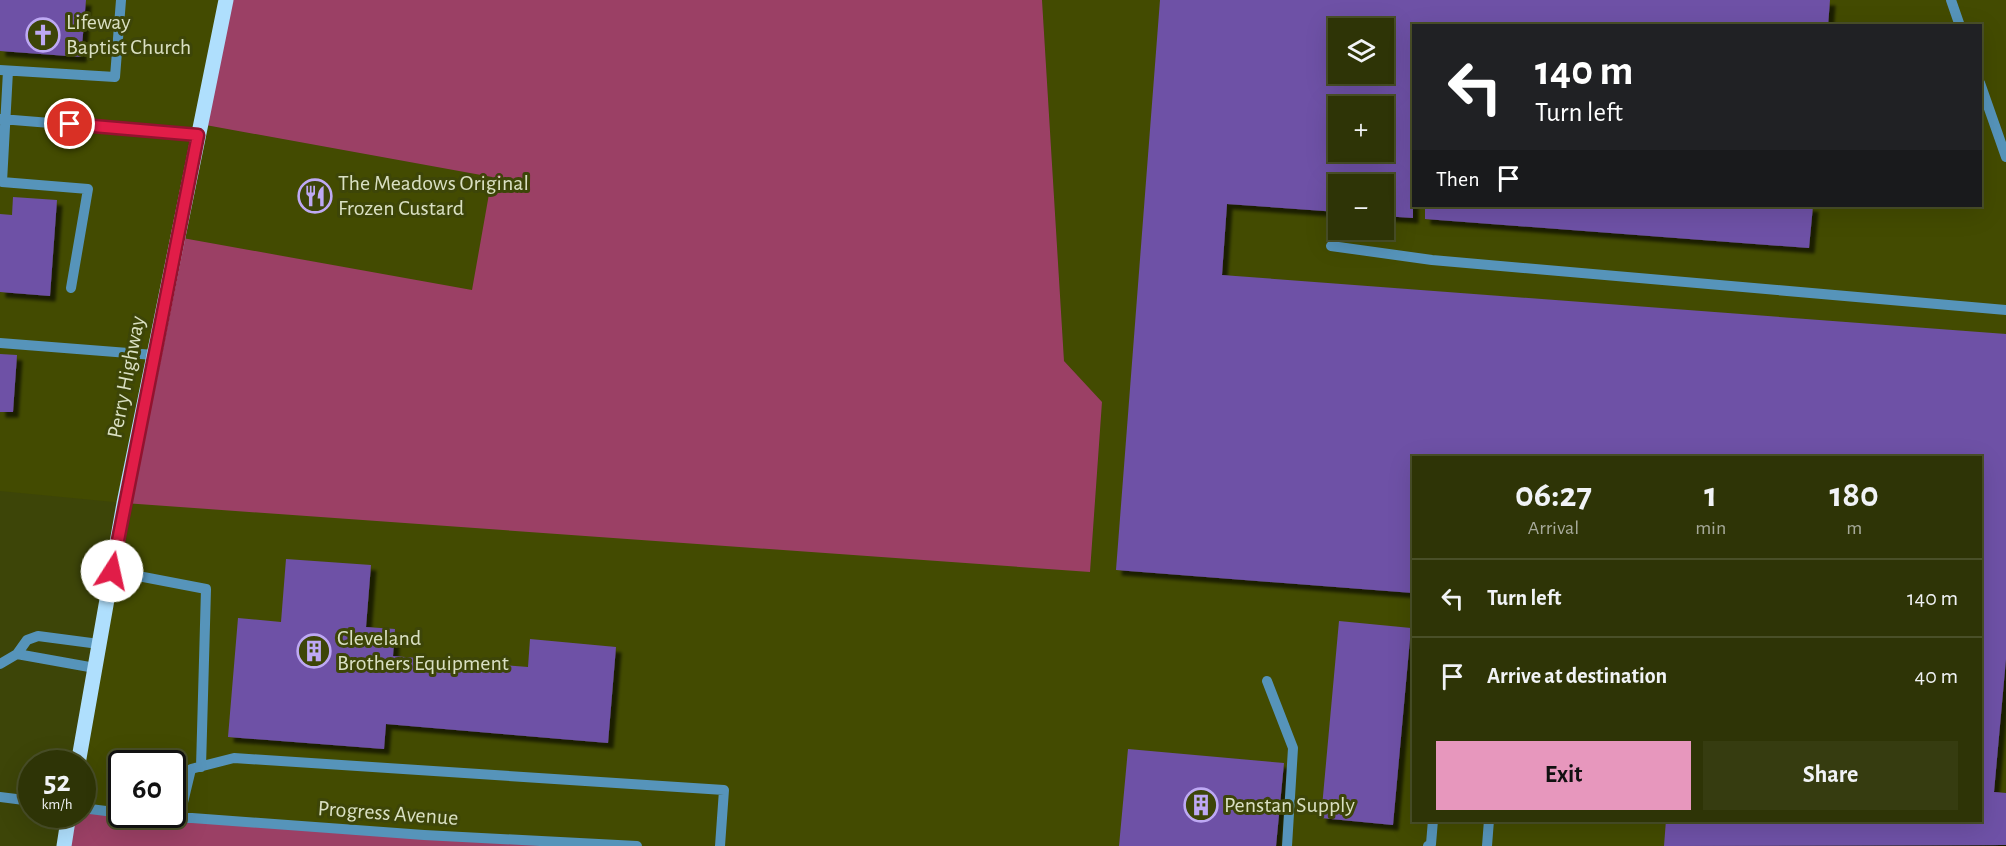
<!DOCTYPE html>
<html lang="en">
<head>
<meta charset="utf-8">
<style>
  body { margin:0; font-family:"Alegreya Sans",sans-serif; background:#363c10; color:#f1f3f6; height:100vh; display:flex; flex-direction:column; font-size:22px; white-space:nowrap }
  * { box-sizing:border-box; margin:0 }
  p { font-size:20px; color:#a7aa9b }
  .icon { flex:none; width:33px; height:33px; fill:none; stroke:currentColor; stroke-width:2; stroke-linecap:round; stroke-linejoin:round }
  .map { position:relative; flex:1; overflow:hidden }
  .drawer { position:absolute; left:1412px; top:456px; width:570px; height:366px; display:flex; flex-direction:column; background:#2e3406; border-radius:0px; box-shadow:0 6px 24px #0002,0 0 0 2px #494f28 }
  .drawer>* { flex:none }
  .banner { position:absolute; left:1412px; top:24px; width:570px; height:183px; border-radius:0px; box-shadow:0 6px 24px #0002,0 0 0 2px #494f28; background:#202124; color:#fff; overflow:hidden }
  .controls { position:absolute; left:1328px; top:18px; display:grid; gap:12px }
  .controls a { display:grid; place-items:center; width:66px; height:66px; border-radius:0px; background:#2e3406; box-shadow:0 6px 24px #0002,0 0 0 2px #494f28; font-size:30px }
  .speed { position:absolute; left:18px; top:750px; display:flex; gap:12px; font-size:30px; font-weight:700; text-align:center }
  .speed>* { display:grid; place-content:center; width:78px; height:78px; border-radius:50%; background:#2e3406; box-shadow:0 6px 24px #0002,0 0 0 2px #494f28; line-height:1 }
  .speed small { font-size:15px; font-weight:400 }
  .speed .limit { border:3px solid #111; border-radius:9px; background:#fff; color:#111 }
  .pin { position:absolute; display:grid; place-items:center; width:51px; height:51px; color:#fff; margin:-26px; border:3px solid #fff; border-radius:50%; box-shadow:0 2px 6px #0007 }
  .me { position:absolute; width:66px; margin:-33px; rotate:10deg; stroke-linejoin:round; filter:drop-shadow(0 0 4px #0008) }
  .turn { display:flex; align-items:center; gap:21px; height:126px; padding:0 24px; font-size:27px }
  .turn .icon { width:78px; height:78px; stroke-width:2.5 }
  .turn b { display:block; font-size:42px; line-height:51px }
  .then { display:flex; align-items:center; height:57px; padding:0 24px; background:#0003; gap:12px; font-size:22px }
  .eta { display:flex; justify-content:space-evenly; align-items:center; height:102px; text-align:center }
  .eta b { font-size:36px; font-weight:700; line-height:42px }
  .button { display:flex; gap:12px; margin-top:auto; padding:12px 24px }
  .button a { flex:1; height:69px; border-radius:0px; background:#e797bd; color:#111; font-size:24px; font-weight:700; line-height:69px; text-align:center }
  .button a+a { background:#363c10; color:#f1f3f6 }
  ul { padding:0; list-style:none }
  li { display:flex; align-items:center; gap:18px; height:78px; padding:0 24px; border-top:2px solid #494f28 }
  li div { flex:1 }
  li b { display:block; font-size:22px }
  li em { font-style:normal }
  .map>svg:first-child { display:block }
  .built { fill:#434b01; fill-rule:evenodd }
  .green { fill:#9b4065 }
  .building { fill:#6e51a6; fill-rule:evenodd; filter:url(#shadow) }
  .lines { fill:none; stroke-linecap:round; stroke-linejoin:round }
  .minor { stroke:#5694ba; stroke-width:10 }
  .major { stroke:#afdffd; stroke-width:15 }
  .route-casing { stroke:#92132f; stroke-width:15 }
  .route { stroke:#e11d48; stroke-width:10 }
  .labels { text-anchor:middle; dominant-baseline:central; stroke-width:6; stroke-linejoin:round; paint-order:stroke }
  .poi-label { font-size:22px; fill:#dae0c3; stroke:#3d4508; text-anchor:start }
  .street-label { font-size:22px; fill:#dae0c3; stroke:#3d4508 }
</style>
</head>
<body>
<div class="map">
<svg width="2006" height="846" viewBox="0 0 2006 846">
  <defs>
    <filter id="shadow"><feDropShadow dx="5.5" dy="5.5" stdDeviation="1.5" flood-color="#0009"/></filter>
  </defs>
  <rect width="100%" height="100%" fill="#3d4508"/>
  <path class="built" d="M0 0H226L200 124 493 177 472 291 177 237 1090 572 1102 403 1064 361 1042 0H2006V846H616L172 814V764H122L121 813 83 808 82 764 124 503 0 491ZM1413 26H1980V206H1413ZM1338 28H1383V74H1338ZM1338 106H1383V152H1338ZM1338 184H1383V230H1338ZM1413 458H1980V820H1413Z"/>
  <path class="green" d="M226 0H1042L1064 361 1102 402 1090 572 124 503 177 237 472 290 492 177 200 124Z
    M83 808 122 814 616 846H64L69 815 82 814Z"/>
  <path class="building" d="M0 0H86L81 57 0 51Z
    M1160 0H1830L1828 26H1413V218L1383 216V184H1338V212L1227 204 1222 275 2006 334V659L1994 792 2006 793V845L1664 846 1666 820H1980V458H1413V593L1116 570ZM1338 28H1383V74H1338ZM1338 106H1383V152H1338Z
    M13 197 57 200 50 296 0 292V214L12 215Z
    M1425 206H1813L1809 248 1425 219Z
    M0 354 17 355 13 412H0Z
    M286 559 371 565 366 627 395 629 393 656 528 667 530 639 616 647 608 743 386 724 384 749 228 737 238 618 281 622Z
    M1339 621 1411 628 1393 825 1321 818Z
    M1128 749 1284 763 1276 846H1119Z"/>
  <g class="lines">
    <path class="minor" d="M1951 0 1960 26
      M0 70 115 77 121 0
      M8 71 2 182 88 189 71 288
      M1980 83 2006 157
      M1 119 198 135
      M1331 246 1432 260 2006 310
      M0 343 154 355
      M112 571 206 589 201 767
      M17 654 95 668
      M0 664 17 654 27 640 38 636 99 644
      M1267 681 1293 748 1287 846
      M0 797 32 801
      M82 808 122 813
      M138 814 424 835 637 846
      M179 819 191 769 234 758 724 790 720 846
      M1428 846 1431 844 1433 820
      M1487 846 1489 820"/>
    <path class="major" d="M78 764 124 503 226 0
      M64 846 69 814"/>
  </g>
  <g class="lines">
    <g class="route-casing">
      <path id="route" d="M70 124 198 135 112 571"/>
    </g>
    <use href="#route" class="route"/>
  </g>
  <defs>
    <g id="church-ring" transform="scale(1.725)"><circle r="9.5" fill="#3d4508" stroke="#bea9f4" stroke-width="1.5"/><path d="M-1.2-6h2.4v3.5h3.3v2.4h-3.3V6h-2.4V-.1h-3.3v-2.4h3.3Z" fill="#bea9f4"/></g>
    <g id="restaurant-ring" transform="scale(1.725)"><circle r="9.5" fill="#3d4508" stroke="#bea9f4" stroke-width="1.5"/><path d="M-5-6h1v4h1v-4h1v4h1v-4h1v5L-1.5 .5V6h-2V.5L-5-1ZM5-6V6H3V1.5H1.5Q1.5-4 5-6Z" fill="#bea9f4"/></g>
    <g id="building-ring" transform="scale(1.725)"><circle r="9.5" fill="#3d4508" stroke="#bea9f4" stroke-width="1.5"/><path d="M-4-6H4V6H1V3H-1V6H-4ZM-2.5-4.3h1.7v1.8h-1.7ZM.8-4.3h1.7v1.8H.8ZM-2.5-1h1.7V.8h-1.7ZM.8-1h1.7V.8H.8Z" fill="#bea9f4"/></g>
  </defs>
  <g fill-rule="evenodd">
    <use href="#church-ring" x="43" y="35"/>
    <use href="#restaurant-ring" x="315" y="196"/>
    <use href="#building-ring" x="314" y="651"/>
    <use href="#building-ring" x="1201" y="805"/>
  </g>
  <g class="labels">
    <g class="poi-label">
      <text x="66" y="22">Lifeway<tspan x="66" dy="25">Baptist Church</tspan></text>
      <text x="338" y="183">The Meadows Original<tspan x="338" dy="25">Frozen Custard</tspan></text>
      <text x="337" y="638">Cleveland<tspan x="337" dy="25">Brothers Equipment</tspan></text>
      <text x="1224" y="805">Penstan Supply</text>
    </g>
    <g class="street-label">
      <text transform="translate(126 377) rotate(-79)">Perry Highway</text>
      <text transform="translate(388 813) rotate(4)">Progress Avenue</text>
    </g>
  </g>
</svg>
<div class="controls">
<a><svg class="icon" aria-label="layers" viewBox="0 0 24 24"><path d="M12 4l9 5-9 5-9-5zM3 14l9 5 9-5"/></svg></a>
<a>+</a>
<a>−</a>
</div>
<div class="speed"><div>52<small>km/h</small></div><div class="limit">60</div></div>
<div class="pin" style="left:70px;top:124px;background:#d93025"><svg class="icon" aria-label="arrive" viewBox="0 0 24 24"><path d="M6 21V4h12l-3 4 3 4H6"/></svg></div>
<svg class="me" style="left:112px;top:571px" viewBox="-20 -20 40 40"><circle r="19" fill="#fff"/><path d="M0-13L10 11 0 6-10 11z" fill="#e11d48"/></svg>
<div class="banner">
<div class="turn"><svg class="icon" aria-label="left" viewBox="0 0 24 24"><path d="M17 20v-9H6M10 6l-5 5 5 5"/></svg><div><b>140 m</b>Turn left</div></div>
<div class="then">Then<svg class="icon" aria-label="arrive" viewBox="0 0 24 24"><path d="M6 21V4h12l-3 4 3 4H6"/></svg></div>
</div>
<section class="drawer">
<div class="eta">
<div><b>06:27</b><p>Arrival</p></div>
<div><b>1</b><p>min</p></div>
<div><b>180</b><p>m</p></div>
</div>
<ul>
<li><svg class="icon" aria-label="left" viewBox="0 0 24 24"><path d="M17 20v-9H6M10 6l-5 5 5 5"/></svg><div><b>Turn left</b></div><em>140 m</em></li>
<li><svg class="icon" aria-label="arrive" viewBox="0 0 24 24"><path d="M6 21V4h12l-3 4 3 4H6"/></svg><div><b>Arrive at destination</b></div><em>40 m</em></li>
</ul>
<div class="button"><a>Exit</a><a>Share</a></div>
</section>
</div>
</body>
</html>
